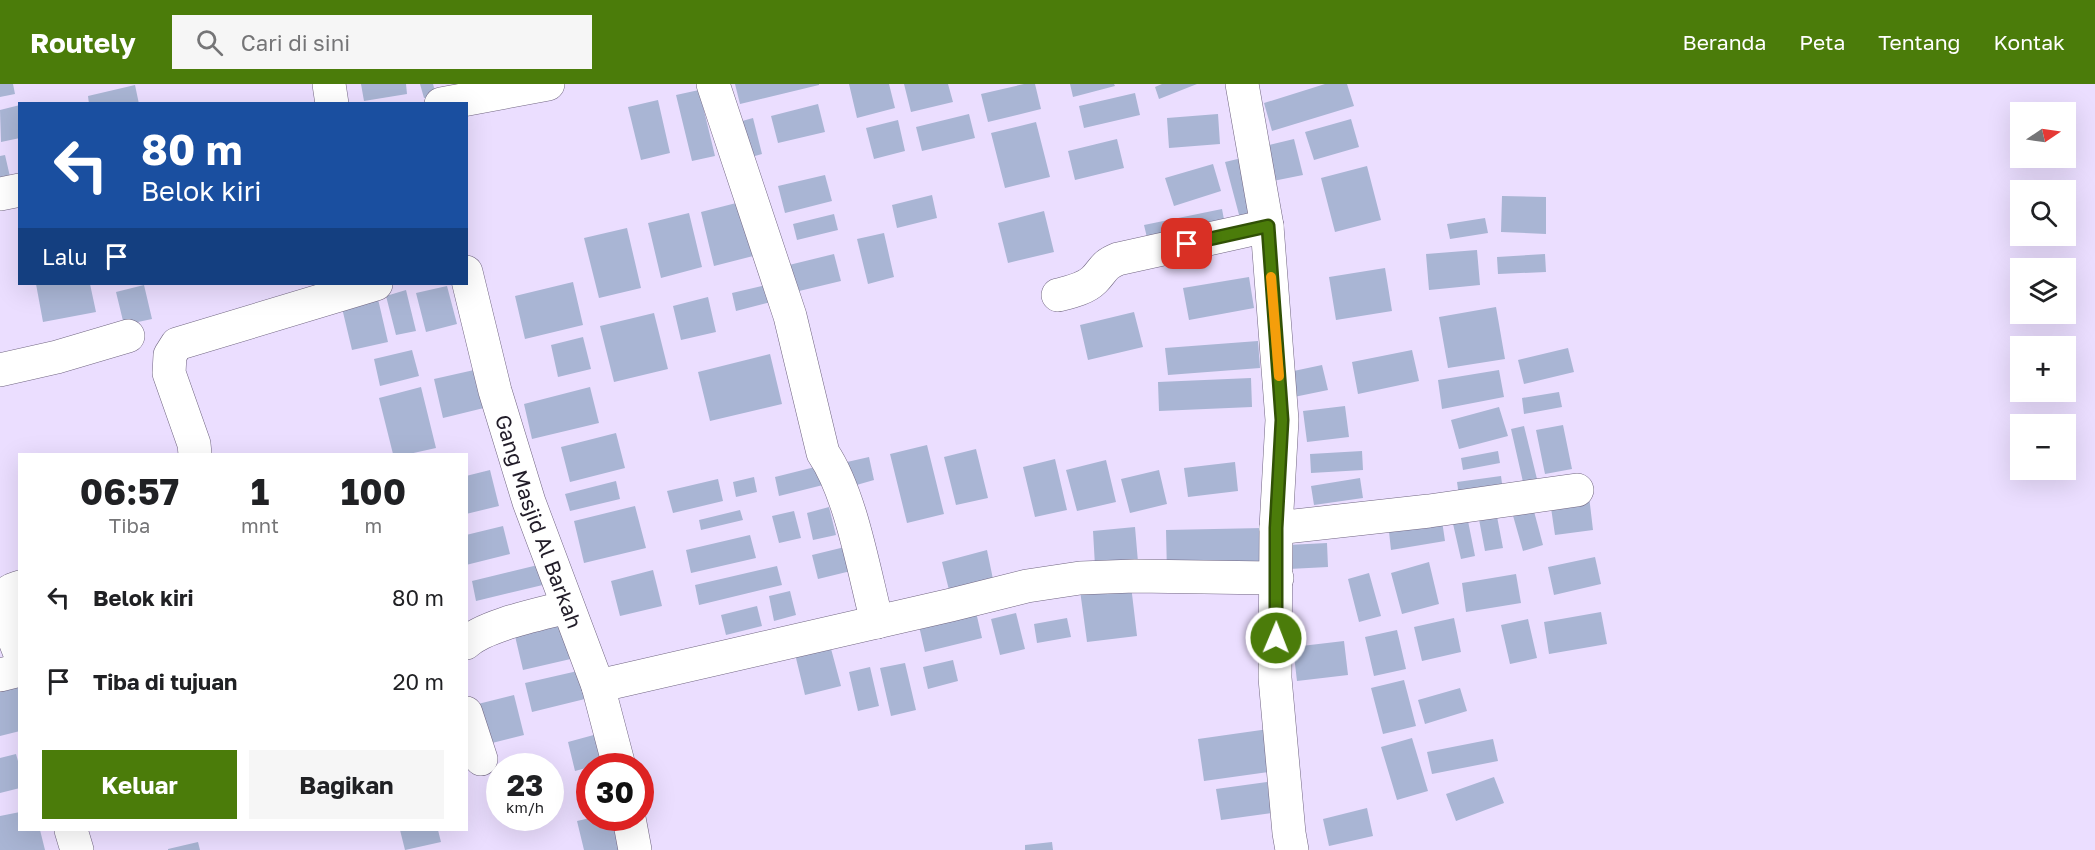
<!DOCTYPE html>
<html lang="id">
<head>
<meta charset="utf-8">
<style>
  body { margin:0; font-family:"Golos Text",sans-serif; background:#f6f6f6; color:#202124; height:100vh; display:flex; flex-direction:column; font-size:22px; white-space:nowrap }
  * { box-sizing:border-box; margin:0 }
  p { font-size:20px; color:#757577 }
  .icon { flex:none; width:33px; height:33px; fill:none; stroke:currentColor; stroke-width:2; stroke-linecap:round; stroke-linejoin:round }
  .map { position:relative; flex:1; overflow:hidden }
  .details { position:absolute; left:18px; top:369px; width:450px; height:378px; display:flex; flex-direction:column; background:#fff; border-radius:0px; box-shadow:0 6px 24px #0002 }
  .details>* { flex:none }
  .top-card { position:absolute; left:18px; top:18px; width:450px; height:183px; border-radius:0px; box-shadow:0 6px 24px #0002; background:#1a4fa0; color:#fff; overflow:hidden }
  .needle { width:39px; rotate:77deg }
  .fabs { position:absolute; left:2010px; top:18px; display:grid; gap:12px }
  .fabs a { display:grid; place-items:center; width:66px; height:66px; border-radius:0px; background:#fff; box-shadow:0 6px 24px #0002; font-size:30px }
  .speed { position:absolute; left:486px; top:669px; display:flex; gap:12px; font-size:30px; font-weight:700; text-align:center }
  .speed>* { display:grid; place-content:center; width:78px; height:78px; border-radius:50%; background:#fff; box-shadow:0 6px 24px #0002; line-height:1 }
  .speed small { font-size:15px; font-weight:400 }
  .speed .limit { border:9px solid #d22; background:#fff; color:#111 }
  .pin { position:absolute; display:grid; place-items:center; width:51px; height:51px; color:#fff; margin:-26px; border-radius:12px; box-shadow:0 3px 9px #0006 }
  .me { position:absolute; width:66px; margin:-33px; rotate:1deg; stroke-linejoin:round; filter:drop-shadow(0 0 4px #0008) }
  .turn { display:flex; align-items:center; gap:21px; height:126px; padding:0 24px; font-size:27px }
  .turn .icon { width:78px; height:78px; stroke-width:2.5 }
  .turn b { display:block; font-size:42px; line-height:51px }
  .then { display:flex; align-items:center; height:57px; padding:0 24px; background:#0003; gap:12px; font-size:22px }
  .eta { display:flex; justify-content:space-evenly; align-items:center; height:102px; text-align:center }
  .eta b { font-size:36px; font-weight:700; line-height:42px }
  .action { display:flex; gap:12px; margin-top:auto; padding:12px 24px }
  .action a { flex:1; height:69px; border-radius:0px; background:#4b7c0a; color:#fff; font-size:24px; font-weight:700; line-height:69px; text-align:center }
  .action a+a { background:#f6f6f6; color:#202124 }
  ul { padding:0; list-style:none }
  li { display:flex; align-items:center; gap:18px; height:84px; padding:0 24px }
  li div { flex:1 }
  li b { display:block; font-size:22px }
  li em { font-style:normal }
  header { display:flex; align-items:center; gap:36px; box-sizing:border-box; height:84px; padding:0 30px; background:#4b7c0a; color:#fff }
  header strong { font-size:28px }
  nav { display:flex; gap:33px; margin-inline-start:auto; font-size:21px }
  .search { width:420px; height:54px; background:#f6f6f6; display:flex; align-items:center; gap:15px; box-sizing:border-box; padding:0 21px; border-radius:0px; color:#757577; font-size:22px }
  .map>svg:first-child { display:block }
  .building { fill:#a9b5d4 }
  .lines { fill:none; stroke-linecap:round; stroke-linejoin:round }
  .minor-casing { stroke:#716682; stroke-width:34 }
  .minor { stroke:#fff; stroke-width:33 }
  .route-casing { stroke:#315106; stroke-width:15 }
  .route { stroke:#4b7c0a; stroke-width:10 }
  .slow { stroke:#f59e0b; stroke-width:10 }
  .labels { text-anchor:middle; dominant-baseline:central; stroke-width:4.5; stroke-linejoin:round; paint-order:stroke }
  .street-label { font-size:21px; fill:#211c28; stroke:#fff }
</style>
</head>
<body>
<header>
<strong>Routely</strong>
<div class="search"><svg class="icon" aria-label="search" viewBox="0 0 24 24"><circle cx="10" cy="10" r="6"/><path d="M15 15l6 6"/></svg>Cari di sini</div>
<nav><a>Beranda</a><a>Peta</a><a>Tentang</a><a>Kontak</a></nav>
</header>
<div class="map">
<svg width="2095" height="766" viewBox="0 0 2095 766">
  <rect width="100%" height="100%" fill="#ebdeff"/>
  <path class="building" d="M0 0H13L15 10 0 13Z
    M361 0H406L407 10 364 17Z
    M420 0H433L436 11 424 14Z
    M735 0H819V1L740 20Z
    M849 0H889L895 24 857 34Z
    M904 0H948L953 18 911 28Z
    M1024 0H1035L1041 25 988 38 981 10Z
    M1070 0H1114L1115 2 1073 13Z
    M1162 0H1197L1159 15 1155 3Z
    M1325 0H1347L1354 22 1272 47 1264 19Z
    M135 1 139 20H89L88 12Z
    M699 6 715 72 692 77 676 11Z
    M1135 9 1140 31 1084 44 1079 22Z
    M658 16 670 69 641 76 628 23Z
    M818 20 825 48 778 59 771 32Z
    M20 21V54L1 58 0 26Z
    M969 30 975 54 922 67 916 43Z
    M1218 30 1220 60 1169 64 1167 34Z
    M753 34 762 70 744 75 735 39Z
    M1351 35 1359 63 1314 76 1305 48Z
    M898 36 905 67 874 75 866 44Z
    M1036 38 1050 93 1005 104 991 49Z
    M1117 55 1124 84 1075 96 1068 67Z
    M1294 55 1303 91 1273 97 1265 62Z
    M5 71 11 97 0 100V72Z
    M1246 73 1263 136 1242 142 1225 78Z
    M1213 80 1221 107 1174 122 1165 94Z
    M1367 82 1381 136 1335 148 1321 94Z
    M825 91 832 117 785 129 778 102Z
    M932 111 937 134 897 144 892 121Z
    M1502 112 1546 113V150L1501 148Z
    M748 116 761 170 714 182 701 128Z
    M1222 125 1226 146 1149 162 1144 141Z
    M1044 127 1054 168 1008 179 998 139Z
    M689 129 702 183 661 194 648 139Z
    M834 130 838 146 797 156 793 140Z
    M1485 134 1488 149 1450 155 1447 140Z
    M627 144 641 204 599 214 584 154Z
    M884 149 894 193 868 200 857 155Z
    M1477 166 1480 201 1429 206 1426 170Z
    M834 170 841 197 795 208 789 181Z
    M1545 170 1546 188 1498 190 1497 173Z
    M1385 184 1392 227 1336 236 1329 193Z
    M1249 193 1254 224 1189 236 1183 204Z
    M573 198 583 241 525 255 515 212Z
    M774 199 779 216 736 227 732 209Z
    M36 200H90L96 228 43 238Z
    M144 201 152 235 124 241 116 208Z
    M447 202 457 240 426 248 416 209Z
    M406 206 416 247 396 251 386 212Z
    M708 213 716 248 681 256 673 222Z
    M378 215 388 258 352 266 342 224Z
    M1496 223 1505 275 1448 284 1439 233Z
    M1134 228 1143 263 1088 276 1080 241Z
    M654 229 668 285 614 298 600 242Z
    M583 253 591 285 558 293 551 261Z
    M1258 257 1260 284 1168 291 1165 264Z
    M1568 264 1574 288 1524 300 1518 276Z
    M412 266 419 292 380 302 374 275Z
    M1412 266 1419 297 1358 310 1352 278Z
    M770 270 782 320 710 337 698 288Z
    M1322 281 1328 306 1294 313 1289 288Z
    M483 284 492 322 443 334 434 295Z
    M1499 286 1504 313 1442 325 1438 296Z
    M1251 294 1252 323 1159 327 1158 298Z
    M421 303 436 364 409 370H393L379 314Z
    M590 303 599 339 532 355 524 320Z
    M1559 308 1562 323 1524 330 1522 314Z
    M1345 322 1349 353 1307 358 1303 327Z
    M1499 323 1508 352 1459 365 1451 336Z
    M1563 341 1572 385 1545 390 1536 346Z
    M1524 342 1537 395 1523 398 1511 345Z
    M616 349 625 384 570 398 561 363Z
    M927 361 944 430 907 439 890 370Z
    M976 365 988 414 956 421 944 373Z
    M1362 367 1363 386 1311 389 1310 370Z
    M1498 367 1500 379 1463 386 1461 374Z
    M869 373 874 396 853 402 847 378Z
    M1055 375 1067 426 1035 433 1023 383Z
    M1106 376 1116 418 1077 427 1066 386Z
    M1235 378 1238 407 1188 413 1184 384Z
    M827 380 831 399 779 412 775 393Z
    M490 386 499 422 466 430V392Z
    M1159 386 1167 420 1130 429 1121 395Z
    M1501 392 1503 407 1459 412 1457 398Z
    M754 393 757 408 736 413 733 398Z
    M1360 394 1363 414 1314 421 1311 402Z
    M718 395 723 417 673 429 667 407Z
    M616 397 620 415 570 427 565 410Z
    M1589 412 1593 446 1555 451 1550 417Z
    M1531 416 1543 461 1523 467 1510 421Z
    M635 422 646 464 584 479 574 437Z
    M1495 422 1503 464 1485 467 1477 425Z
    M829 423 836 451 813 456 807 429Z
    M740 426 743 436 701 446 699 436Z
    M794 427 801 454 779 459 772 432Z
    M1466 427 1475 472 1461 475 1451 431Z
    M1441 430 1445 457 1391 466 1388 439Z
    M503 442 510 470 466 481V451Z
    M1135 443 1138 478 1095 482 1093 447Z
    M1263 444 1265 487 1167 490 1166 446Z
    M750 451 756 474 691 489 686 466Z
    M1327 459 1328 483 1289 485 1288 461Z
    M853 461 859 485 818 495 812 471Z
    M987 466 994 500 950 510 942 478Z
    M1595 473 1601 500 1554 511 1548 483Z
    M1429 478 1439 520 1402 530 1391 489Z
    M542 480 547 500 476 517 472 497Z
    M777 482 782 501 699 521 695 501Z
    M653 486 662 522 620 532 611 497Z
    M1369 489 1381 532 1359 538 1348 495Z
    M1516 490 1521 519 1466 528 1462 499Z
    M1130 493 1137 552 1087 558 1079 499Z
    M790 507 796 531 774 537 769 512Z
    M757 522 762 542 726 551 721 531Z
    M976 528 982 554 925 568 919 542Z
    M1601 528 1607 560 1549 570 1544 538Z
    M1016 529 1025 565 1000 571 991 535Z
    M1067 534 1071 553 1037 559 1034 540Z
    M1454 534 1461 568 1422 577 1414 543Z
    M1528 535 1537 574 1510 580 1501 541Z
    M566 540 575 574 523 586 515 552Z
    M1397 546 1406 585 1374 592 1365 553Z
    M1344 557 1348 591 1297 597 1293 563Z
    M830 561 841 602 805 611 795 570Z
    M953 576 958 597 928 605 923 583Z
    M905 579 916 626 891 632 880 584Z
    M870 583 879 622 858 627 849 588Z
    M582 586 589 614 532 628 525 599Z
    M1404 596 1416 642 1383 650 1371 604Z
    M20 603V647L0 652V607Z
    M1460 604 1467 627 1425 640 1418 616Z
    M514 611 524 651 488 660 478 620Z
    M1275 644 1282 686 1204 697 1198 655Z
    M601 649 609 678 575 687 568 658Z
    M1412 654 1428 707 1397 716 1381 663Z
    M1493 655 1498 677 1432 690 1427 668Z
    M16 670 20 684V704L0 709V674Z
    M1494 693 1504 719 1456 737 1446 710Z
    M1267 698 1272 729 1221 736 1216 705Z
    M1367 724 1373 752 1329 762 1323 735Z
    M20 728V746H40L45 766H0V732Z
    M590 734H622L630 766H584L577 737Z
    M400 746H438L441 758 405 766Z
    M198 758 200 766H168V765Z
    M1052 758 1053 766H1025V761Z"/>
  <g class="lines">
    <g class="minor-casing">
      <g id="minor">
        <path d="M329 0 332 20"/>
        <path d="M713 0 790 232 823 369C851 410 864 488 877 538"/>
        <path d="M1242 0 1267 142 1282 336 1276 444 1275 594 1289 749 1292 766"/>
        <path d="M441 20 548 0"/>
        <path d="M0 110 20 106"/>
        <path id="s1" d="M466 188 495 307 529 418 598 602 619 682"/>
        <path d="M1058 211C1070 208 1085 205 1094 196 1104 186 1103 181 1118 175L1267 142"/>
        <path d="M0 286 57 273 128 252"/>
        <path d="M195 370 194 360 169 289 170 271 177 260 376 200"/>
        <path d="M1276 444 1429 427 1577 406"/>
        <path d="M20 503C15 505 10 505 7 510 0 523 15 556 20 570"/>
        <path d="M466 559C485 541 541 530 567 523"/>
        <path d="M0 591 20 586"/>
        <path d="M598 602 951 521 1027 502 1080 494 1135 492 1277 494"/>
        <path d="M466 629 481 675"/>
        <path d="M629 734 635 766"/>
        <path d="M71 746 77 766"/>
      </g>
    </g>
    <use href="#minor" class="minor"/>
  </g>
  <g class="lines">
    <g class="route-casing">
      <path id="route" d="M1187 160 1268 142 1282 336 1276 444V554"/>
    </g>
    <use href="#route" class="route"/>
    <path class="slow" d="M1271 193 1279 292"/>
  </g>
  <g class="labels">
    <g class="street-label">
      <text stroke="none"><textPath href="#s1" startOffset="260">Gang Masjid Al Barkah</textPath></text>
    </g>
  </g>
</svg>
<div class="fabs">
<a><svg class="needle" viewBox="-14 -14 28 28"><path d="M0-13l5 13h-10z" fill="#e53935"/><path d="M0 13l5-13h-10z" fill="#757577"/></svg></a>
<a><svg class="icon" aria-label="search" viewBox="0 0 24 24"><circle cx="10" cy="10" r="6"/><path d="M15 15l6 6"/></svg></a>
<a><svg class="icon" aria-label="layers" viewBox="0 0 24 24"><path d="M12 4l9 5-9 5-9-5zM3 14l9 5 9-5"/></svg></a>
<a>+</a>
<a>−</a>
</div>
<div class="speed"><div>23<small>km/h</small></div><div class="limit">30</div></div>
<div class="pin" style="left:1187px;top:160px;background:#d93025"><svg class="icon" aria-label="arrive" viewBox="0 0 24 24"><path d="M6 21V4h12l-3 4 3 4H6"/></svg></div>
<svg class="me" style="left:1276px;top:554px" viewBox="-20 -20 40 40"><circle r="17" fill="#4b7c0a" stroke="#fff" stroke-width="3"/><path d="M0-11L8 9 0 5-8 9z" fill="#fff"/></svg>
<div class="top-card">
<div class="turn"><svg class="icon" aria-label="left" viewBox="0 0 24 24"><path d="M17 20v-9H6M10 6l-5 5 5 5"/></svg><div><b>80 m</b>Belok kiri</div></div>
<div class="then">Lalu<svg class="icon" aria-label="arrive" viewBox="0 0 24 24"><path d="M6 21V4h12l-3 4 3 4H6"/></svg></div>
</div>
<section class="details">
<div class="eta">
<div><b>06:57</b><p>Tiba</p></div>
<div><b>1</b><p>mnt</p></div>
<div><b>100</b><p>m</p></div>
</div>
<ul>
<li><svg class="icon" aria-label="left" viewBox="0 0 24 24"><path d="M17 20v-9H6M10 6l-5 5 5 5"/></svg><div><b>Belok kiri</b></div><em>80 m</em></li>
<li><svg class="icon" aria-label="arrive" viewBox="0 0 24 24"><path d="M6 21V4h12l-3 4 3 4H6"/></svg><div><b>Tiba di tujuan</b></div><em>20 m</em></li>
</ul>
<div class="action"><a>Keluar</a><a>Bagikan</a></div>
</section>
</div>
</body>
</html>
